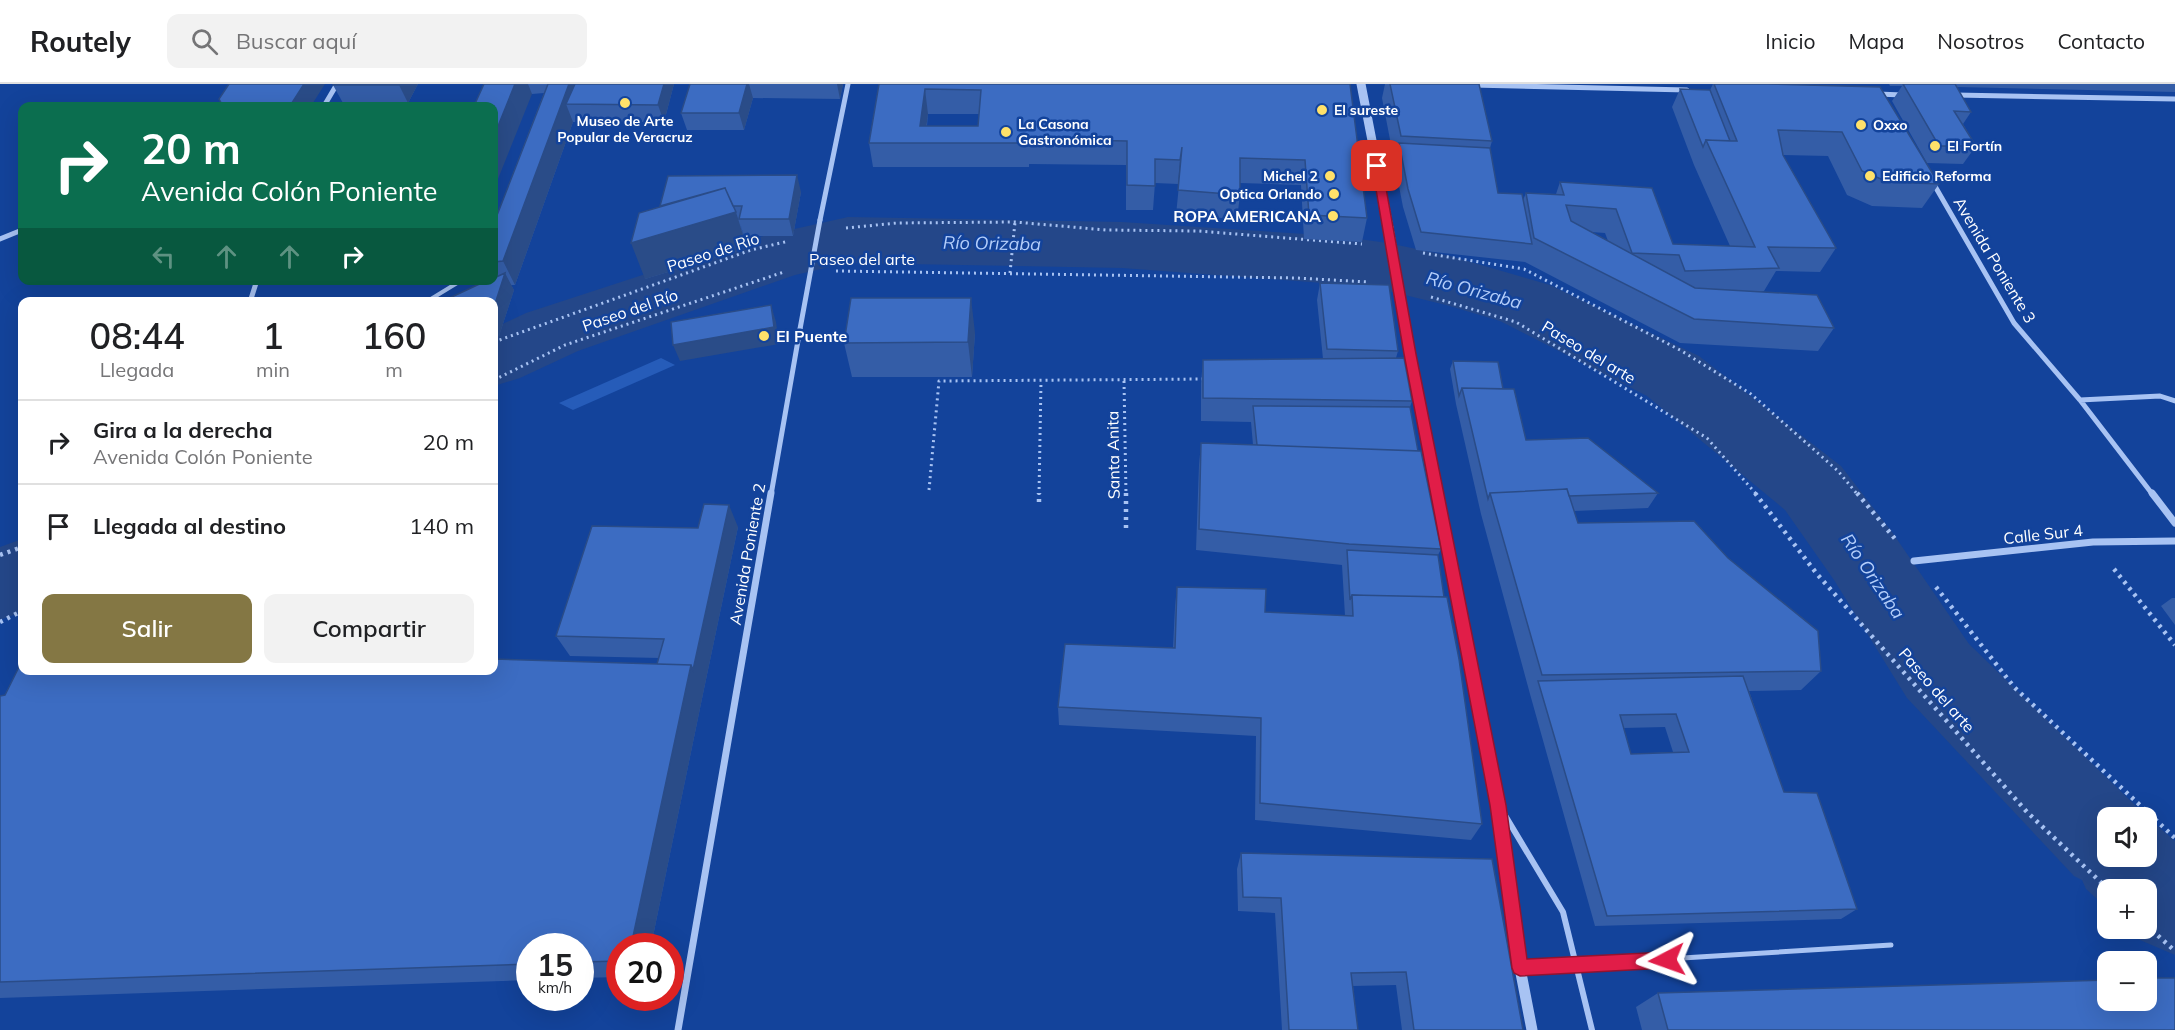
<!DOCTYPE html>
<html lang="es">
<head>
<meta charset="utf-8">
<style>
  body { margin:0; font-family:Mulish,sans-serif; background:#f2f2f2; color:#202124; height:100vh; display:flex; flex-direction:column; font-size:22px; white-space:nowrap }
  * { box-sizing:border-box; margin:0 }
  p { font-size:20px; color:#757577 }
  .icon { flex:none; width:33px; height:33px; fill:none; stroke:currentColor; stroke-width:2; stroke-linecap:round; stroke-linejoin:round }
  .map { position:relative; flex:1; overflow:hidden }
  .side { position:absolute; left:18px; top:213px; width:480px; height:378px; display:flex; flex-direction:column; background:#fff; border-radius:12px; box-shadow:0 6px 24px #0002 }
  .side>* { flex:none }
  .guide { position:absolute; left:18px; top:18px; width:480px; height:183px; border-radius:12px; box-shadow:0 6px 24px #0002; background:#0b6e4f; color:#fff; overflow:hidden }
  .buttons { position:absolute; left:2097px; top:723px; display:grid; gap:12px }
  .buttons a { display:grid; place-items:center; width:60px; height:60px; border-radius:12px; background:#fff; box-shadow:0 6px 24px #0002; font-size:30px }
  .speed { position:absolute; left:516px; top:849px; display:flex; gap:12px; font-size:30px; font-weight:700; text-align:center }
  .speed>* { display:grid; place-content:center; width:78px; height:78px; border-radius:50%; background:#fff; box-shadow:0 6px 24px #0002; line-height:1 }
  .speed small { font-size:15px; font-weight:400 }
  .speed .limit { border:9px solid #d22; background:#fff; color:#111 }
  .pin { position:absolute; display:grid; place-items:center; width:51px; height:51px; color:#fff; margin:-26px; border-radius:12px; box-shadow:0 3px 9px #0006 }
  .me { position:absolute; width:66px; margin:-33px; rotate:266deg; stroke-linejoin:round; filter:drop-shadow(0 0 4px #0008) }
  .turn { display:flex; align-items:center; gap:21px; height:126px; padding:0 24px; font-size:27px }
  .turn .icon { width:78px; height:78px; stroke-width:2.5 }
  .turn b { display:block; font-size:42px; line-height:51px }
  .lanes { display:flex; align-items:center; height:57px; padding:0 24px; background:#0003; justify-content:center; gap:30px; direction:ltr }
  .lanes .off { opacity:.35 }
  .eta { display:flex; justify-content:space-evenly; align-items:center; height:102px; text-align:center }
  .eta b { font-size:36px; font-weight:600; line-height:42px }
  .cta { display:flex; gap:12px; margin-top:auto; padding:12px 24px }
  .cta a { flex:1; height:69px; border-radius:12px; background:#847744; color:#fff; font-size:24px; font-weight:600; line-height:69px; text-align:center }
  .cta a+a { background:#f2f2f2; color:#202124 }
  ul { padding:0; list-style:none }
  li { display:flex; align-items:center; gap:18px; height:84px; padding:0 24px; border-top:2px solid #e0e0e0 }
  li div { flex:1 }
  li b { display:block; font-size:22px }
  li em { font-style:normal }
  header { display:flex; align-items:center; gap:36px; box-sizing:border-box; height:84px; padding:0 30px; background:#fff; border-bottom:2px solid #e0e0e0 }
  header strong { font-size:28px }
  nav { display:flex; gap:33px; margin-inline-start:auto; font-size:21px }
  .search { width:420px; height:54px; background:#f2f2f2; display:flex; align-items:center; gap:15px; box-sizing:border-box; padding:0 21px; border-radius:12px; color:#757577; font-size:22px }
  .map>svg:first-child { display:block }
  .green { fill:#265cb9 }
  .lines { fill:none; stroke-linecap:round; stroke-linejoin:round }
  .river { fill:#244789; fill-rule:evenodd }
  .path-far1 { stroke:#a8c3f3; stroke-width:3; stroke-dasharray:2 4; stroke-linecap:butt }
  .path { stroke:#a8c3f3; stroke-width:4.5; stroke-dasharray:3 5; stroke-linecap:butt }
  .service-far1 { stroke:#a8c3f3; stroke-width:4 }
  .service { stroke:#a8c3f3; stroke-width:5 }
  .pedestrian { stroke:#a8c3f3; stroke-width:6 }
  .minor-far1 { stroke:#a8c3f3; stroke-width:5 }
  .minor { stroke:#a8c3f3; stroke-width:7 }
  .tertiary-far1 { stroke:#a8c3f3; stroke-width:9 }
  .tertiary { stroke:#a8c3f3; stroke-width:11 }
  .minor-bridge { stroke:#a8c3f3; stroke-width:5 }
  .tertiary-bridge { stroke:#a8c3f3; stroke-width:9 }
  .wall { fill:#345da7; fill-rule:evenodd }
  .shaded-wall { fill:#2a4c88 }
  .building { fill:#3c6cc2; stroke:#2a4c88; stroke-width:1.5; fill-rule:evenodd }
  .route { fill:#e11d48; stroke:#92132f; stroke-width:1.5 }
  .poi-dot { fill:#ffe16a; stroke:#13439b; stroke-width:2 }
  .labels { text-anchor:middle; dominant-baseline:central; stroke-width:5; stroke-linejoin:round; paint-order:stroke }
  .far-poi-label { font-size:14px; font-weight:bold; fill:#fff; stroke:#13439b; text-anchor:start }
  .poi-label { font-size:16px; font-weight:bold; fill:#fff; stroke:#13439b; text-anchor:end }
  .street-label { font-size:16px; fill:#fff; stroke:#13439b }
  .water-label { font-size:18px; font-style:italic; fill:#b4cefa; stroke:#13439b }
</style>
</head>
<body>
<header>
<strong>Routely</strong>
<div class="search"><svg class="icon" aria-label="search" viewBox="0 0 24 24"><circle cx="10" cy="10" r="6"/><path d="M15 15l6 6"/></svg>Buscar aquí</div>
<nav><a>Inicio</a><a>Mapa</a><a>Nosotros</a><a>Contacto</a></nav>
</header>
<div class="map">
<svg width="2175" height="946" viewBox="0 0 2175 946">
  <rect width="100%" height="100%" fill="#13439b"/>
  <path class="green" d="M661 274 675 281 573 326 559 319Z"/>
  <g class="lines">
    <path class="river" d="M848 133 1122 138 1337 152 1388 159 1450 172 1550 201 1699 272 1841 382 1892 448 1969 560 2142 728 2144 734H2108V772H2146V736L2154 739 2175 757V871L2140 856 2128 844H2146V806H2108V825L2086 805 2082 796 2074 792 1907 614 1834 496 1785 426 1647 312 1500 237 1446 221 1388 207 1337 200 1122 184 848 179 795 191 578 267 520 294 494 302V244L526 229 759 153Z
      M22 455V528L0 536V463Z"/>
    <path class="path-far1" d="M846 144 897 139 1015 138 1106 146 1198 147 1362 160
      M1423 169 1524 185 1680 266 1751 310 1838 387 1858 411
      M836 187 1297 194 1369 198
      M1010 189 1015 138
      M1431 213 1516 238 1707 354 1757 411
      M494 258 751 166 789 157
      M494 296 565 261 784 188
      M1124 297 1126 411
      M929 406 939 297 1206 295
      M1039 411 1041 297"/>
    <path class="path" d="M1126 409V444
      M1755 409 1817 490 2027 728 2109 806
      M1857 409 1896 456
      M1039 418V409
      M0 471 22 463
      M2114 485 2175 561
      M1936 503 2014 603 2175 754
      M0 538 22 527
      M2146 841 2175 867"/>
    <path class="service-far1" d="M426 218 462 196"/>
    <path class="service" d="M1520 884 1891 861"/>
    <path class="pedestrian" d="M1503 728 1563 828 1592 946"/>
    <path class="minor-far1" d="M1472 1 1687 6
      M1877 10 1903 11
      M1955 11 2175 15
      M324 22 337 0
      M1932 97 2014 239 2080 316 2153 411
      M820 136 848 0
      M0 155 22 146
      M250 218 257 196
      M2080 316 2160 312 2175 317
      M771 411 800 245"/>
    <path class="minor" d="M2152 409 2175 439
      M1914 477 2093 458 2175 457
      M678 946 771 409"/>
    <path class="tertiary-far1" d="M1361 0 1389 144
      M1410 270 1437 411"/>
    <path class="tertiary" d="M1437 409 1498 721 1520 884 1532 946"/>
    <path class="minor-bridge" d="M800 245 820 136"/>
    <path class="tertiary-bridge" d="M1389 144 1410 270"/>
  </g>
  <path class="wall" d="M333 0H418L408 19H343L333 1Z
    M484 0H674L664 38H573L515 201H511L514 206 499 252 494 196V139L544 9 532 10Z
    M690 0H843L840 15 753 14 744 46H687L681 29Z
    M879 0H1350L1367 134 1362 158 1304 155 1301 101 1240 99V111L1237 135 1176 131 1180 91 1178 100 1155 99 1153 126H1126V81L1029 80V83H873L869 59ZM928 30H979L978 42H927Z
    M1385 0H1479L1492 57 1490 64 1498 109 1523 116 1526 109 1556 110 1560 98 1652 104 1673 160 1730 162 1694 81 1672 23 1680 5 1710 6 1713 0H1768L1939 100 1922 124 1872 122 1847 111 1828 72 1783 71 1836 164 1820 188 1776 187 1764 207 1759 208 1834 244 1818 267 1680 259 1525 178 1416 166 1403 123 1382 14ZM1591 148 1605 149 1608 157Z
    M1889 0H2175V8L1956 3 1971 28 1963 40 1976 62 1963 80 1927 79 1892 17 1902 2H1890Z
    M801 108 793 152H744L740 139 747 164 645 195 639 129Z
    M1320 199 1398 267 1396 274 1412 317 1410 323 1418 367 1441 465 1438 471 1444 513 1482 740 1471 756 1255 736 1256 652 1059 641 1058 623 1173 564 1175 523 1177 503 1265 528 1345 532 1342 481 1196 466 1199 381 1201 359 1253 361 1251 338 1201 337V299L1203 276 1323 275 1317 216Z
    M975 249 972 293H852L844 259Z
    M1453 277 1503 305 1526 356 1658 409 1648 424 1574 427 1578 439 1821 587 1801 606 1749 607 1784 708 1857 825 1841 835 1595 842 1530 610 1481 430 1456 320 1450 285ZM1665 643 1673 668 1631 670 1624 644Z
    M738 443 704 605 651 862H620V893L580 894V862H530V896L0 914V612L657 580 659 574 570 572 556 552 698 444Z
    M2172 514H2175V541L2161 522Z
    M1241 769 1523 946H1402L1396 901 1353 902 1358 946H1282L1275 829 1238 827 1237 785Z
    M1658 909 2175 946H1642L1636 923Z"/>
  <path class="shaded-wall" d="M304 0H325L311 22H290Z
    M399 0H418L408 19 399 1Z
    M515 0H528L532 10 494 105V52Z
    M569 0H589L566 20 573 38 515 201 503 177Z
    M664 0H674L664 38 658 21Z
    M747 0H749L753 14 744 46 739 29Z
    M837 0H843L840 15Z
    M925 5 928 30 924 59 920 42Z
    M1182 63 1180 88 1178 100 1180 76Z
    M797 91 801 108 793 152 789 135Z
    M736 128 747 164 645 195 631 159Z
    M505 189 514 206 499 252 494 254V223Z
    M971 214 975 249 972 293 968 258Z
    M771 221 776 238 779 260 680 277 673 261Z
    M729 421 738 443 704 605 693 586Z
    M691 581 704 605 651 862H631Z"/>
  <path class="building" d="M229 0H304L290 22H223L219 15Z
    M333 0H399V1H333Z
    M484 0H515L494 52V22H474Z
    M548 0H569L503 177 494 178V139Z
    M575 0H664L658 21 566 20Z
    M690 0H747L739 29H681Z
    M879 0H1350L1367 134 1309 131 1305 76 1240 74V111L1178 106 1182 63 1180 76 1155 75V102L1127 101V57L1027 55V59H869ZM925 5 981 6 978 42H920Z
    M1390 0H1479L1492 57 1401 52Z
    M1714 0H1768L1880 3 1939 100 1888 98 1862 87 1842 48 1778 46 1783 71 1836 164 1768 163 1779 184 1685 187 1679 171 1632 169 1616 125 1566 121 1571 137 1695 204 1817 211 1834 244 1694 235 1534 154 1526 109 1564 111 1560 98 1652 104 1673 160 1755 163 1706 56 1737 57Z
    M1903 0H1955L1971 28 1954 27 1976 62H1939Z
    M1680 5 1710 6 1730 57 1706 56 1703 63Z
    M1399 59 1490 64 1498 109 1522 110 1532 160 1421 148 1408 105Z
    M797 91 789 135H739L742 122H733L725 104 660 122 668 92Z
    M725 104 736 128 631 159 639 129Z
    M505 189 494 223V218H441L488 196H494V194Z
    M1320 199 1389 201 1398 267 1327 265Z
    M851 214H971L968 258 844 259Z
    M771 221 774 243 673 261 671 238Z
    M1404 274 1412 317 1203 314V276Z
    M1453 277 1498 278 1503 305 1462 304 1459 312Z
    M1462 304 1514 305 1526 356 1588 354 1658 409 1569 412 1567 405 1490 409 1488 415Z
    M1253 322 1410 323 1418 367 1257 361Z
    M1201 359 1421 367 1441 465 1349 460 1199 445Z
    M1567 405 1578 439 1694 437 1728 474 1818 547 1821 587 1542 591 1490 409Z
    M704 420 729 421 693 586 691 581 657 580 664 555 556 552 592 442 698 444Z
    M1347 466 1438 471 1444 513 1352 511 1350 516Z
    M1177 503 1266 505 1265 528 1353 532 1352 511 1447 513 1459 575 1482 740 1260 719 1261 634 1058 623 1065 560 1175 564Z
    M494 575 691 581 631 862H620V877L580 878V862H530V880L0 898V612L5 611 22 577V586H494Z
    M1743 592 1784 708 1817 709 1857 825 1607 832 1538 597ZM1676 630 1689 668 1631 670 1620 631Z
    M1241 769 1492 775 1523 946H1414L1406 888 1351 889 1358 946H1289L1281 814 1243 813Z
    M2146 894H2175V946H1668L1658 909 2108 896V916H2146Z"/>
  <path class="route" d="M1377 79 1382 82 1416 270 1506 721 1527 875 1667 868 1673 870 1676 876 1673 882 1667 884 1520 892 1514 889 1512 884 1490 721 1404 270 1372 82Z"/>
  <g class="poi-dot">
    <circle cx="625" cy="19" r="6"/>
    <circle cx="1322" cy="26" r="6"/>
    <circle cx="1861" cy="41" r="6"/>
    <circle cx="1006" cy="48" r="6"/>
    <circle cx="1935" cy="62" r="6"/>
    <circle cx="1330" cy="92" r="6"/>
    <circle cx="1870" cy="92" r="6"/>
    <circle cx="1334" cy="110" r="6"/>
    <circle cx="1333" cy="132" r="6"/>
    <circle cx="764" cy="252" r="6"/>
  </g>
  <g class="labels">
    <g class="far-poi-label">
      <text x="1334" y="26">El sureste</text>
      <text x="625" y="37" text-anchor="middle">Museo de Arte<tspan x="625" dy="16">Popular de Veracruz</tspan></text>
      <text x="1018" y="40">La Casona<tspan x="1018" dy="16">Gastronómica</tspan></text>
      <text x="1873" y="41">Oxxo</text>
      <text x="1947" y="62">El Fortín</text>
      <text x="1318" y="92" text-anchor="end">Michel 2</text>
      <text x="1882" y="92">Edificio Reforma</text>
      <text x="1322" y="110" text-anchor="end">Optica Orlando</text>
    </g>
    <g class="poi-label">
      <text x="1321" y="132">ROPA AMERICANA</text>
      <text x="776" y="252" text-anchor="start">El Puente</text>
    </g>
    <g class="street-label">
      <text transform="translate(713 168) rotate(-18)">Paseo de Rio</text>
      <text x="862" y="175">Paseo del arte</text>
      <text transform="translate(1995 176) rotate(59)">Avenida Poniente 3</text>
      <text transform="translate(630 226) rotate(-19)">Paseo del Río</text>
      <text transform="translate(1589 268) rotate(31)">Paseo del arte</text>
      <text transform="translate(1113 371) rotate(-91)">Santa Anita</text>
      <text transform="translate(2043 450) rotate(-6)">Calle Sur 4</text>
      <text transform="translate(747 470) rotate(-80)">Avenida Poniente 2</text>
      <text transform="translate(1937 606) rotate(49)">Paseo del arte</text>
    </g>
    <g class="water-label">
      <text transform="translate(992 159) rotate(1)">Río Orizaba</text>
      <text transform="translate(1474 206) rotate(15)">Río Orizaba</text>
      <text transform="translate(1873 492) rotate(56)">Río Orizaba</text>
    </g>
  </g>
</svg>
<div class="buttons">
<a><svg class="icon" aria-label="sound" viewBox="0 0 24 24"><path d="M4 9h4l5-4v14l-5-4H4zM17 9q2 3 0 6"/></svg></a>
<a>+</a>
<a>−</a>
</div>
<div class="speed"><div>15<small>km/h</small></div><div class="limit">20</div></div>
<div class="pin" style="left:1377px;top:82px;background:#d93025"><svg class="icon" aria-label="arrive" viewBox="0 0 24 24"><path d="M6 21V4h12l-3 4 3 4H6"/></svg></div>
<svg class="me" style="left:1667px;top:876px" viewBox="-20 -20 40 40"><path d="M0-17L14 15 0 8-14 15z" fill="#e11d48" stroke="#fff" stroke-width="4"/></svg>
<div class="guide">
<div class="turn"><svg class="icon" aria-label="right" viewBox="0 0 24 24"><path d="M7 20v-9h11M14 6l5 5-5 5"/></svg><div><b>20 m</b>Avenida Colón Poniente</div></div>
<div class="lanes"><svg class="icon off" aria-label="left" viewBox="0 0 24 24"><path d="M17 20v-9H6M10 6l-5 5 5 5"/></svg><svg class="icon off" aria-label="ahead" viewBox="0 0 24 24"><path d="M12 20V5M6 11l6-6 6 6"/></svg><svg class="icon off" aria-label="ahead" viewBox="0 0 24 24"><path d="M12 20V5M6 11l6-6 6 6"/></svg><svg class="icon" aria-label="right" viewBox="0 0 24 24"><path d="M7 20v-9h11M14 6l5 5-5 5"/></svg></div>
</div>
<section class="side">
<div class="eta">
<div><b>08:44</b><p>Llegada</p></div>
<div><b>1</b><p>min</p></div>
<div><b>160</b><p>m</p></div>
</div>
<ul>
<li><svg class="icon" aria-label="right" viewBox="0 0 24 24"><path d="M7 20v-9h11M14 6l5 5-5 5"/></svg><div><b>Gira a la derecha</b><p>Avenida Colón Poniente</p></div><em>20 m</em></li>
<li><svg class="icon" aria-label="arrive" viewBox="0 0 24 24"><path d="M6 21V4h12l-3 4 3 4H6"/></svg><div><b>Llegada al destino</b></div><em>140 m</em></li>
</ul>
<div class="cta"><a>Salir</a><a>Compartir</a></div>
</section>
</div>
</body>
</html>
